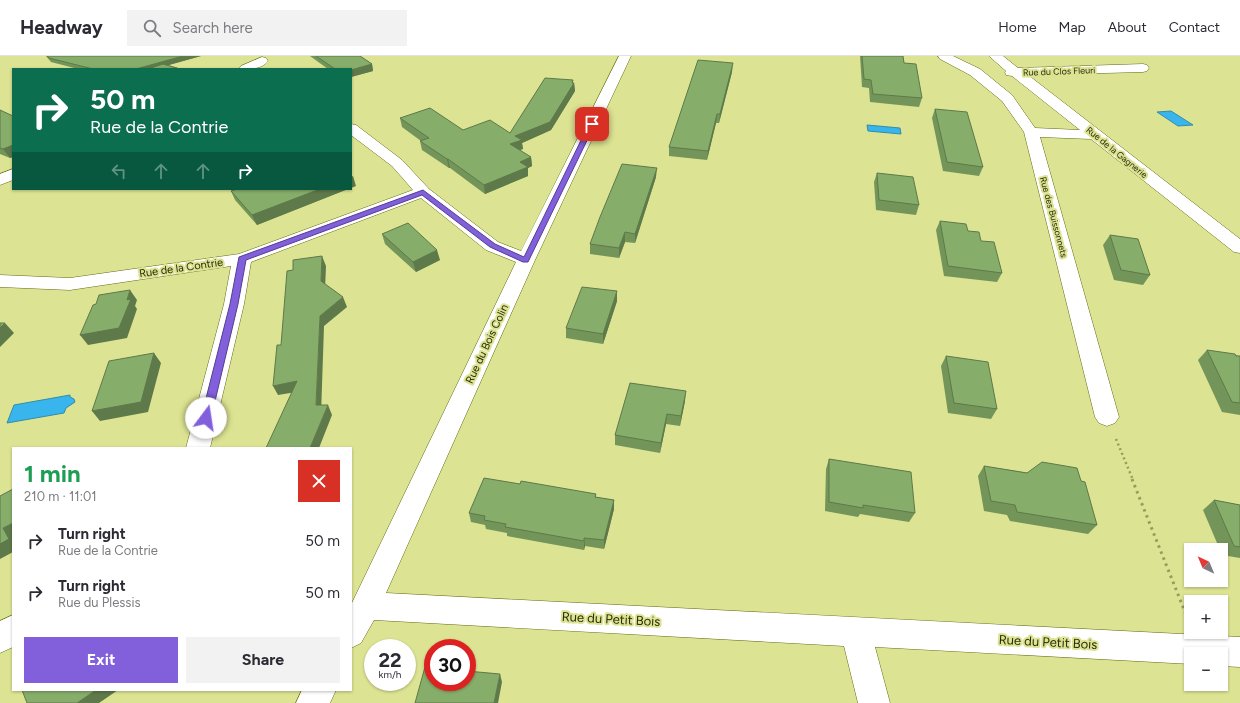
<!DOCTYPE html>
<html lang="en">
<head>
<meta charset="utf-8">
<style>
  body { margin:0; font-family:Figtree,sans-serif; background:#f2f2f3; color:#2b2b33; height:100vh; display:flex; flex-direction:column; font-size:15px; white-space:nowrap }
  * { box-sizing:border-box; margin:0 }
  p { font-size:13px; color:#7c7c81 }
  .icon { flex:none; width:22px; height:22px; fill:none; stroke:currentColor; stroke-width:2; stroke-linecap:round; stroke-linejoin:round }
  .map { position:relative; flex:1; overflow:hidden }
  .drawer { position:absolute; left:12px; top:391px; width:340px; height:244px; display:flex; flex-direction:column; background:#fff; border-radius:0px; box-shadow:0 1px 3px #0004 }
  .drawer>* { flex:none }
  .guide { position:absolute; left:12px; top:12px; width:340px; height:122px; border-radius:0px; box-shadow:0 1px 3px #0004; background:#0b6e4f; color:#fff; overflow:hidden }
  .needle { width:26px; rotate:316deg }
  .buttons { position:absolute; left:1184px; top:487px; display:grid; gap:8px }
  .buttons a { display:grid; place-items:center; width:44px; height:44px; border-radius:0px; background:#fff; box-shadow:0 1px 3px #0004; font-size:20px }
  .speed { position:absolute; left:364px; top:583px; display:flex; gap:8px; font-size:20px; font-weight:700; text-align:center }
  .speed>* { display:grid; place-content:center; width:52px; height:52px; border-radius:50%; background:#fff; box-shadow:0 1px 3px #0004; line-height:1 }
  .speed small { font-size:10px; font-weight:400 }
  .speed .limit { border:6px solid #d22; background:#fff; color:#111 }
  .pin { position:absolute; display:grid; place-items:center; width:34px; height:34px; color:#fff; margin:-17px; border-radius:8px; box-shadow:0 2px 6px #0006 }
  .me { position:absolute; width:44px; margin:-22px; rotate:14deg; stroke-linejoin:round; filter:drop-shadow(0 0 3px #0008) }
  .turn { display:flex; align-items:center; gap:14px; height:84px; padding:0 12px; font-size:18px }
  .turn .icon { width:52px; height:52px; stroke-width:2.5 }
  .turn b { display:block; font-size:28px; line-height:34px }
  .lanes { display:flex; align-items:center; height:38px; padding:0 12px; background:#0003; justify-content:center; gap:20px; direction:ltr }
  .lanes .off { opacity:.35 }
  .round { display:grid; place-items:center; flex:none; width:42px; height:42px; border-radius:0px; background:#f2f2f3 }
  .overview { display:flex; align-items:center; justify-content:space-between; height:68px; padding:0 12px }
  h1 { font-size:24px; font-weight:700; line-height:30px; color:#1e9e55 }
  .cta { display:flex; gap:8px; margin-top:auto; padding:8px 12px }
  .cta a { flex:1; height:46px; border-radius:0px; background:#8260db; color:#fff; font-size:16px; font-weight:700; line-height:46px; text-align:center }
  .cta a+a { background:#f2f2f3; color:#2b2b33 }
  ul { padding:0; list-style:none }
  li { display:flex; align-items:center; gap:12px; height:52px; padding:0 12px }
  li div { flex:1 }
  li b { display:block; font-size:15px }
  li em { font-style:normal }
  header { display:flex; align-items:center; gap:24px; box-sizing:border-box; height:56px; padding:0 20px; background:#fff; border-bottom:1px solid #e1e1e2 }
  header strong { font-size:19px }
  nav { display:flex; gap:22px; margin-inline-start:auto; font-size:14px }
  .search { width:280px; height:36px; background:#f2f2f3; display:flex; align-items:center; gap:10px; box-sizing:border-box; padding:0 14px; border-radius:0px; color:#7c7c81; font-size:15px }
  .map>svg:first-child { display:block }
  .water { fill:#38b5ed; stroke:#348ca8 }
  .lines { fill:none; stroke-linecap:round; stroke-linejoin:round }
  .minor-casing { stroke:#656a13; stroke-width:1 }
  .path-far1 { stroke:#979c5d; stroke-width:2.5; stroke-dasharray:2 3; stroke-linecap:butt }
  .path { stroke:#979c5d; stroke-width:3; stroke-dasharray:2.5 4; stroke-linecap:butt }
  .minor { fill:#fff; fill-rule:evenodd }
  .wall { fill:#73955a }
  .shaded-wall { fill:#5e794a }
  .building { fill:#86ad69; stroke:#5e794a }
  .route { fill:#8260db; stroke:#543e8e }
  .labels { text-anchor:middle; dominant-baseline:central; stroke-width:4; stroke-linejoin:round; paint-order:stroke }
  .far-street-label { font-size:9px; fill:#292b08; stroke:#dce392 }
  .street-label { font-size:11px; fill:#292b08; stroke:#dce392 }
  .near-street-label { font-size:13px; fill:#292b08; stroke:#dce392 }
</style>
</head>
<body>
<header>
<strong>Headway</strong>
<div class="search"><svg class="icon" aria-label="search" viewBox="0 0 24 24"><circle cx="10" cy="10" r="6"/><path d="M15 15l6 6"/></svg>Search here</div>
<nav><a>Home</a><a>Map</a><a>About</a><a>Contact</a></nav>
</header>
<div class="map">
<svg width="1240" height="647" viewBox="0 0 1240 647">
  <rect width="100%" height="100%" fill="#dce392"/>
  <path class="water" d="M1171 55 1193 69 1178 70 1157 56Z
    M867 69 900 72 901 78 868 75Z
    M70 339V341L74 343 75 346 66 352 64 357 7 367 14 349Z"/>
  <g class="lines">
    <g class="minor-casing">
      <path id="minor" d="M619 0H631L535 204 386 537 1240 581V611L1221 610V598H1191V608L875 591 890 647H858L844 590 374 564 361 587 351 592V549L516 206 486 194 421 142 251 206 244 248 210 392H186L224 248 231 210 70 234 0 231V219L70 222 239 198 413 134 392 110 351 79V68L356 69 402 104 429 133 498 186 521 195Z
        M938 0H953L980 13 1012 39 1035 72 1080 74 1012 20 1006 19 1005 16 1006 15 989 0H1003L1018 12 1143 8 1147 9 1149 12 1147 15 1143 16 1028 19 1240 183V197L1234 196 1091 83 1040 81 1119 361 1115 367 1107 370 1099 367 1095 361 1024 76 1002 45 970 19 940 3Z
        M262 1 266 2 268 5C261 14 249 13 239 13L241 10Z
        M13 113V124L0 129V118Z
        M13 559V591L0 597V565Z
        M302 634H336L330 647H296Z"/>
    </g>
    <path class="path-far1" d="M1116 383 1133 424"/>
    <path class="path" d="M1132 423 1187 561"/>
    <use href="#minor" class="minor"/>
  </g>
  <path class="wall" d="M46 0H201L168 9 181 13H78L51 6Z
    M310 0H360L372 8 373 15 351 21V13H328Z
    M860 0H903L904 7 922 42 919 51 870 46 869 32 862 31Z
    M732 16 719 67H716L707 104 669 100V91Z
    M573 27H574L575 35 551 74 522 87 523 93 519 94 531 101 532 110 528 112V120L485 138 450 112H449L422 94 420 85H421L402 71 400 62 463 74 510 77Z
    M935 53 983 111 979 120 943 115 932 62Z
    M0 54 13 60V101L10 102 0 98Z
    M877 117 919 149 916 159 876 154 874 126Z
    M656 121 635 187 625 186 619 202 590 198V188Z
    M237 133H348L257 169 235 144 231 135Z
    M940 165 968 175 1002 217 997 226 944 220 936 174Z
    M382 178 440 204 416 216 385 188Z
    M1110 179 1150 219 1143 229 1114 224 1103 189Z
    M617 245 603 288 566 282V272Z
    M1207 294 1240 300V359L1222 356 1198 304Z
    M946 300 997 353 991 363 948 357 941 310Z
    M685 345 680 370 666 368 660 397 615 389V379Z
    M829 403 915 457 909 466 860 458 858 461 825 455 826 413Z
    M984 410 1081 425 1097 469 1088 478 1010 465 1007 459 984 455 978 420Z
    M520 428 596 438V441L614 444V453L604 493 585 490 584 494 507 480V477L486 473 485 469 471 466 469 457Z
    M1214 444 1240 449V502L1222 499 1221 494H1220L1203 454Z"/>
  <path class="shaded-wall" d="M183 0H201L155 13H136Z
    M733 7 732 16 719 67 720 58Z
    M372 8 373 15 351 21V14Z
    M573 24V29L574 27 575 35 551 74 522 87 523 93 511 97 510 88 515 80 572 27Z
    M717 58 716 67 707 104 708 95Z
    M13 89V101L10 102 3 93Z
    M531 101 532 110 528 112V120L485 138 484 129 520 106Z
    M447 103H448L450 112H449Z
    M657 112 656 121 635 187V178Z
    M353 120 356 130 351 132V121Z
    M320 133H348L257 169 252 159Z
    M625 176V186L619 202V192Z
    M437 194 440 204 416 216 413 206Z
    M322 200 326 210 325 234 321 225Z
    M130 234 137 244 135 250 137 253 127 282 88 289 80 279 127 244Z
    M617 235V245L603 288V278Z
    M343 241 347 251 324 270 321 359 316 349 320 260Z
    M5 267 14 277 0 291V272Z
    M154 297 161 307 148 356 100 365 92 355Z
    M297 325 302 335 278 339 273 330Z
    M686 335 685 345 680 370 681 360Z
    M328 349 332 359 319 392H310Z
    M667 358 666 368 660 397 661 387Z
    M614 444V453L604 493V484Z
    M13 467V496L0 503V488L3 472Z
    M584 482 585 490 584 494Z
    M500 618 502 626 498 647H494Z
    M96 634H118L99 647H77Z"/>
  <path class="building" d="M47 0H183L136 13H93L49 2Z
    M316 0H360L372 8 351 14V13H335Z
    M862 0H903L904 7 916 8 922 42 873 38 871 24 864 23Z
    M698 4 733 7 720 58H717L708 95 669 91Z
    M163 8 180 13H148Z
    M545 22 573 24 572 27H574L550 66 515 80 522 84 510 88 531 101 520 106 528 111 484 129 448 103H447L420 85 429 82 400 62 430 52 463 74 490 64 510 77Z
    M935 53 967 56 983 111 947 106Z
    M0 54 13 60V89L3 93 0 92Z
    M622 108 657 112 635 178 625 176 619 192 590 188 600 161Z
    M877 117 913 121 919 149 879 144Z
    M237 133H320L252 159 231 135Z
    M940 165 966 168 968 175 979 176 981 185 994 186 1002 217 948 210Z
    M408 167 437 194 413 206 382 178Z
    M1110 179 1138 183 1150 219 1121 214Z
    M322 200 321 225 343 241 320 260 316 349H328L310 392H266L297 325 273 330 277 289H281L287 215 293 214V204Z
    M582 231 617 235 603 278 566 272Z
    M130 234 127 244 131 243 119 272 80 279 93 249 96 248 99 239Z
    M0 267H5L0 272Z
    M1207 294 1235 298 1236 300H1240V347L1232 346Z
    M154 297 141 346 92 355 109 305Z
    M946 300 988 306 997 353 954 347Z
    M630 327 686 335 681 360 667 358 661 387 615 379Z
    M829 403 911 416 915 457 863 449V452L829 446Z
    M1042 406 1077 412 1081 425 1085 426 1097 469 1017 456 1015 449 991 445 984 410 1027 417Z
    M484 422 520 428 521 425 596 438 595 441 614 444 604 484 584 482V485L505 471 506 468 484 464 485 460 469 457Z
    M13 433V467L3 472 9 483 0 488V440Z
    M1214 444 1240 449V491L1234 490Z
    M425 611 433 612V626H467V615L500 618 494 647H415Z
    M22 634H96L77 647H27Z"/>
  <path class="route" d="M592 66 595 68 528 206H523L490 191 422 139 246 204 238 248 211 362 209 365H203L201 362 230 248 239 201 423 134 495 188 524 201 589 68Z"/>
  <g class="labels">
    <g class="far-street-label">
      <text transform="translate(1059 15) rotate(-2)">Rue du Clos Fleuri</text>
      <text transform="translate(1117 96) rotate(39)">Rue de la Gagnerie</text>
      <text transform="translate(1054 161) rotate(75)">Rue des Buissonnets</text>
    </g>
    <g class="street-label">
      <text transform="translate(181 212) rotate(-8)">Rue de la Contrie</text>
      <text transform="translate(487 288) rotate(-65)">Rue du Bois Colin</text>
    </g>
    <g class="near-street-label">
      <text transform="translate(611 563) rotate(3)">Rue du Petit Bois</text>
      <text transform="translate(1048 586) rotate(3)">Rue du Petit Bois</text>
    </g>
  </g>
</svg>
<div class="buttons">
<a><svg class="needle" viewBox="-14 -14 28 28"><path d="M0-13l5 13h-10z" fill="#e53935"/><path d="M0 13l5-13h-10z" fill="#7c7c81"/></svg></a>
<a>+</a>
<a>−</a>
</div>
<div class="speed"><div>22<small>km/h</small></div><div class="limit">30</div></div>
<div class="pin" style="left:592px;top:68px;background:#d93025"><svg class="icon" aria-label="arrive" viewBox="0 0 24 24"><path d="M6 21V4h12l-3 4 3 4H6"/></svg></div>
<svg class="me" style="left:206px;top:362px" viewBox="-20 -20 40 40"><circle r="19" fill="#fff"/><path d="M0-13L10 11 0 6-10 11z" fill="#8260db"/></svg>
<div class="guide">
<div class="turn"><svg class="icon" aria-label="right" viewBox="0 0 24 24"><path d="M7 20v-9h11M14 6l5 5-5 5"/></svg><div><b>50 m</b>Rue de la Contrie</div></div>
<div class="lanes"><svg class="icon off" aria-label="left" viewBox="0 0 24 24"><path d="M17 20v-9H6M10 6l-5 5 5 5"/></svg><svg class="icon off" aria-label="ahead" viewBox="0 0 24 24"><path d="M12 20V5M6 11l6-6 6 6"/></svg><svg class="icon off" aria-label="ahead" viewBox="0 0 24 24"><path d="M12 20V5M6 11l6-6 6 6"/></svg><svg class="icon" aria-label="right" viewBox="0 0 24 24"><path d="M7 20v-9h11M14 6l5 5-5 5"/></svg></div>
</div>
<section class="drawer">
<div class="overview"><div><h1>1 min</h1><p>210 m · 11:01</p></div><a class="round" style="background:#d93025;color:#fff"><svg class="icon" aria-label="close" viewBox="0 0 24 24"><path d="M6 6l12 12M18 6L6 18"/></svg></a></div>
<ul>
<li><svg class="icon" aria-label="right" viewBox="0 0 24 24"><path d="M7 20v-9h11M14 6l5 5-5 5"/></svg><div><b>Turn right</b><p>Rue de la Contrie</p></div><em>50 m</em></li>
<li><svg class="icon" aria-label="right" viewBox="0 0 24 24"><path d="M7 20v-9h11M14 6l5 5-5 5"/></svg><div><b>Turn right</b><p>Rue du Plessis</p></div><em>50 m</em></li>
</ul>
<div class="cta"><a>Exit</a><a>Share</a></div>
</section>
</div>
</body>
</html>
